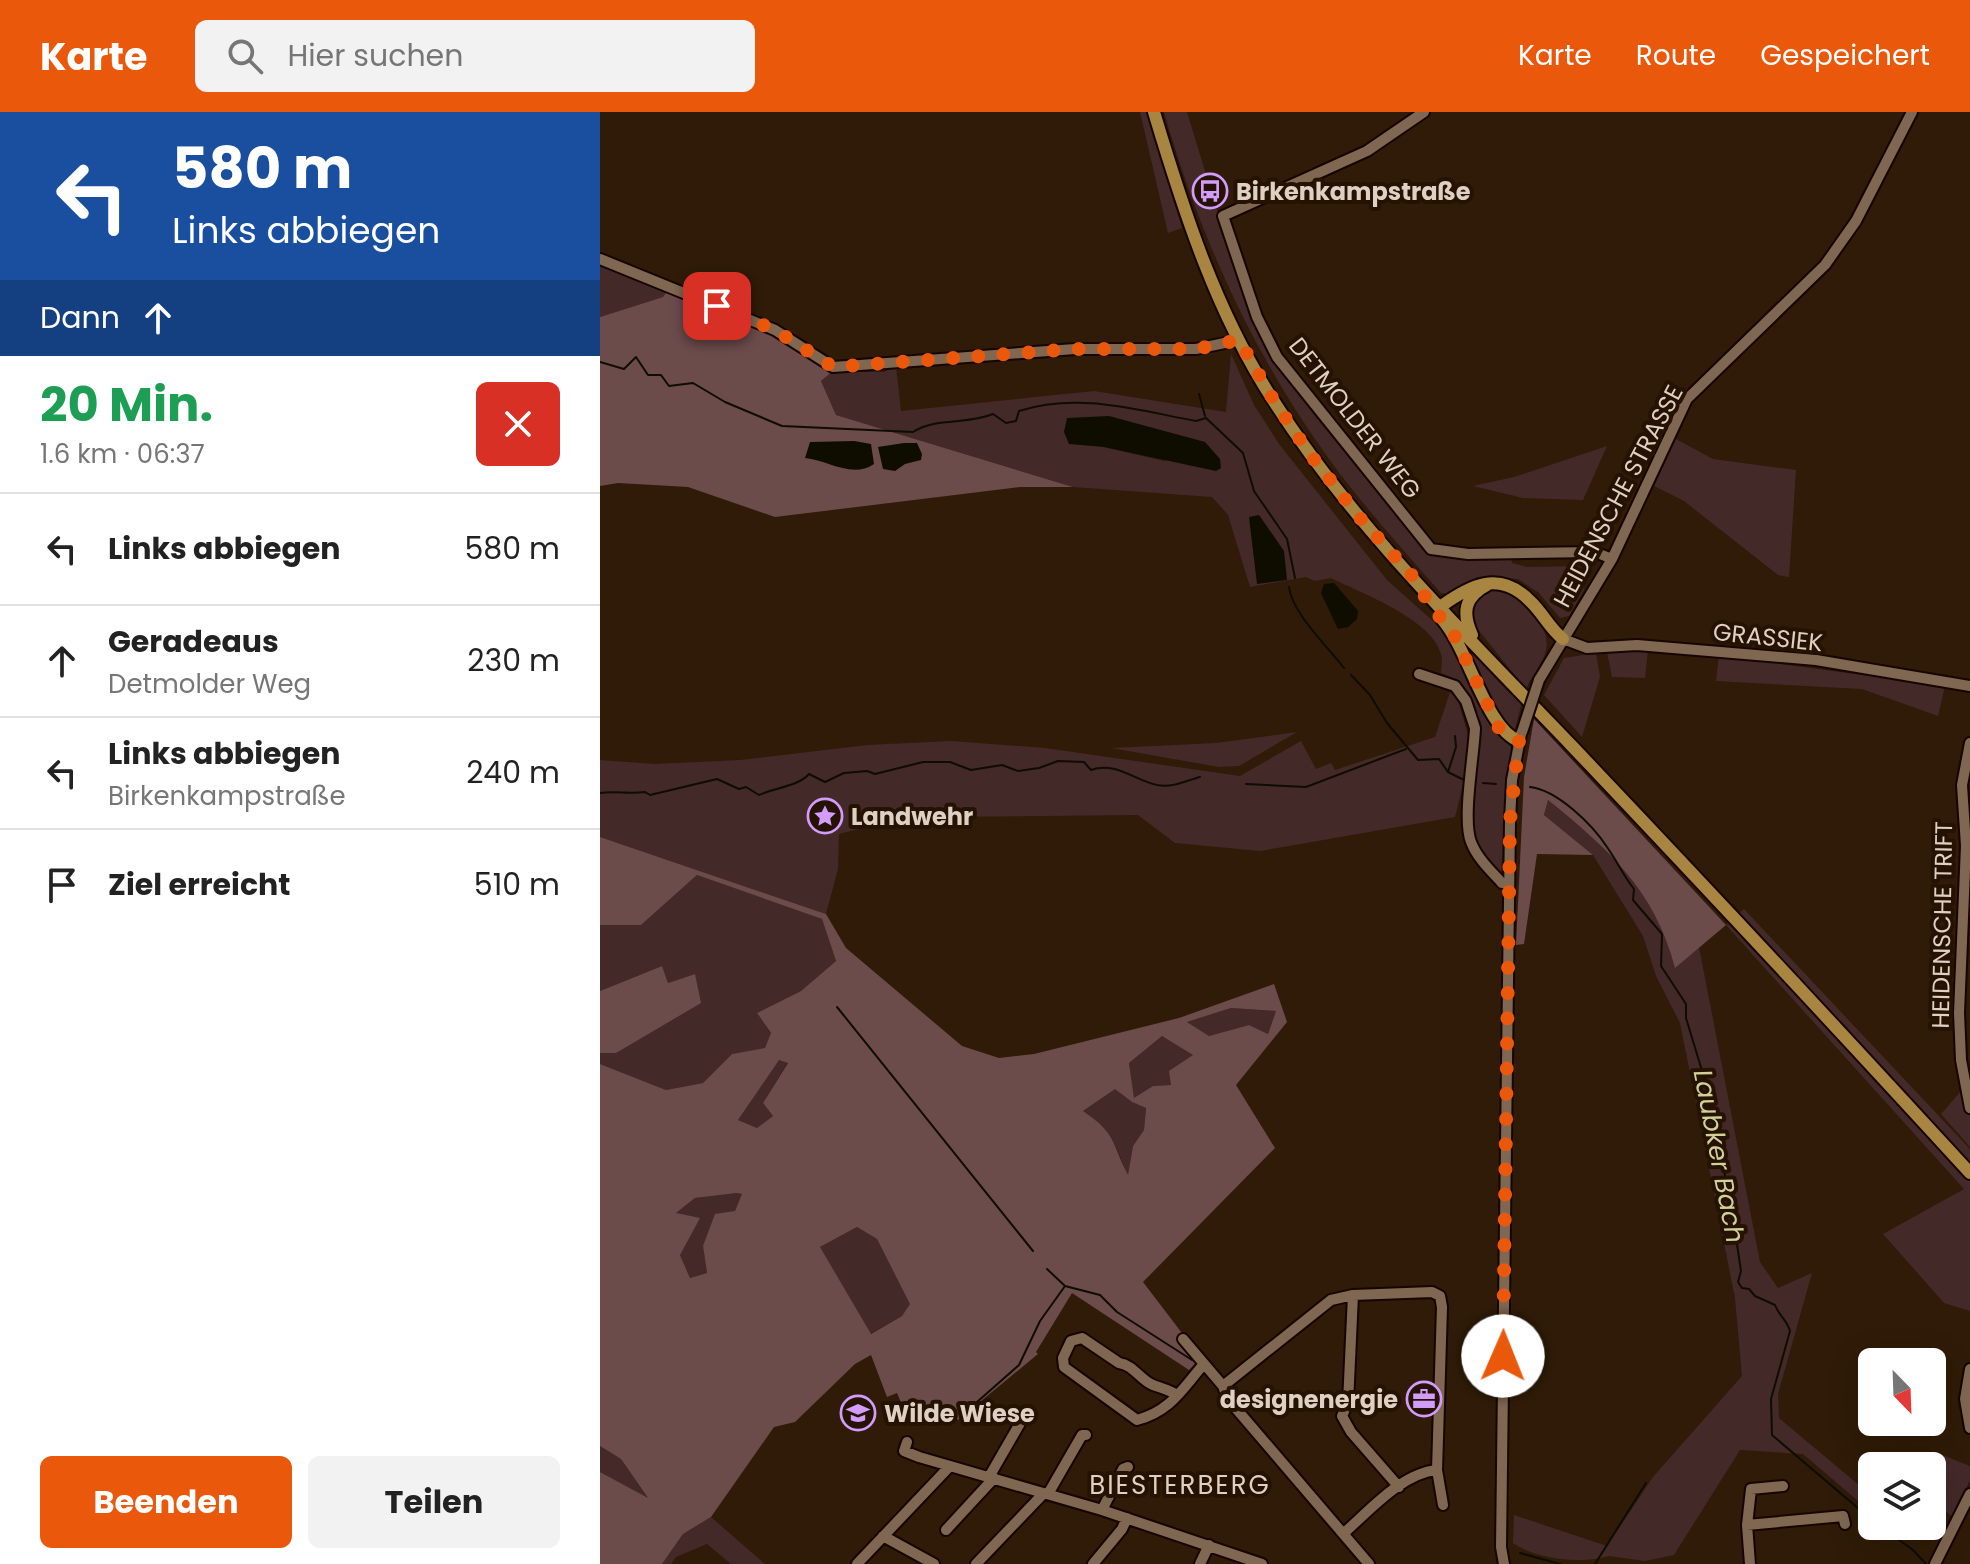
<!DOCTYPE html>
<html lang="de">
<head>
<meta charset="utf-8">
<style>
  body { margin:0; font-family:Poppins,sans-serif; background:#f2f2f2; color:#222; height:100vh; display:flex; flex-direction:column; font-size:30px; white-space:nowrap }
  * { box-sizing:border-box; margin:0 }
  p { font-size:26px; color:#767676 }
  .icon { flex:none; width:44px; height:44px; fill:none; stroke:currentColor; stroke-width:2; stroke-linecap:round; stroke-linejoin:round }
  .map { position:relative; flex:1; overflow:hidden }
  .panel { display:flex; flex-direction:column; background:#fff; width:600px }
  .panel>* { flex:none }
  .banner { background:#1a4fa0; color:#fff; overflow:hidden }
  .needle { width:52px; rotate:157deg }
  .controls { position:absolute; left:1258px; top:1236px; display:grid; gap:16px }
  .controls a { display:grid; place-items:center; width:88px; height:88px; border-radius:12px; background:#fff; box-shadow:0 8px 32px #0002; font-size:40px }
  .pin { position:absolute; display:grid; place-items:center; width:68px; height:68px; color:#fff; margin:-34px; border-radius:16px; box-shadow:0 4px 12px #0006 }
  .me { position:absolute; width:88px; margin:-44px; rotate:1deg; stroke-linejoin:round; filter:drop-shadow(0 0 6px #0008) }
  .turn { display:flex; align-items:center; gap:28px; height:168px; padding:0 40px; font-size:36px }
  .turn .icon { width:104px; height:104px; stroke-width:2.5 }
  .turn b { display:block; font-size:56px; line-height:68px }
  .then { display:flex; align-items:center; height:76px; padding:0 40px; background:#0003; gap:16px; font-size:30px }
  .round { display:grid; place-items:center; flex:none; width:84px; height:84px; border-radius:12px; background:#f2f2f2 }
  .headline { display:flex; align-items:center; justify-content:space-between; height:136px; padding:0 40px }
  h1 { font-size:48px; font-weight:700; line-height:60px; color:#1e9e55 }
  .primary-button { display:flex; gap:16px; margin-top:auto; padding:16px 40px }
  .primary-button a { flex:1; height:92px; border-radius:12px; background:#ea580c; color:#fff; font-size:32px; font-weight:700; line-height:92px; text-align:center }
  .primary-button a+a { background:#f2f2f2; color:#222 }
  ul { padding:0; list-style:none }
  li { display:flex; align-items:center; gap:24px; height:112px; padding:0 40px; border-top:2px solid #e0e0e0 }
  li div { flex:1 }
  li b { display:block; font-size:30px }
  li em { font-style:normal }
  header { display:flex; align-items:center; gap:48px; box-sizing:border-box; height:112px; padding:0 40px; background:#ea580c; color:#fff }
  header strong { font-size:38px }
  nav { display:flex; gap:44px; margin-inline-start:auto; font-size:28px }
  .search { width:560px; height:72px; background:#f2f2f2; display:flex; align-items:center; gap:20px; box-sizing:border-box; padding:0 28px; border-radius:12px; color:#767676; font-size:30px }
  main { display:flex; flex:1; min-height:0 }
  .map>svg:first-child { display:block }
  .green { fill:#442929; fill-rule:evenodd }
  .forest { fill:#6c4b4b; fill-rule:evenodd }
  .water { fill:#0e0d00 }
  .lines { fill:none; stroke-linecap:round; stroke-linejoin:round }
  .stream { stroke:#0e0d00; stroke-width:2 }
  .minor-casing { stroke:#170500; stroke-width:14 }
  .major-casing { stroke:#170500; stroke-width:16 }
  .minor { stroke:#7f6751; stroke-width:10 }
  .major { stroke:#a88540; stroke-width:12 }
  .minor-bridge-casing { stroke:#170500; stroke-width:14; stroke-linecap:butt }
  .minor-bridge { stroke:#7f6751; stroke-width:10 }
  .route { stroke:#ea580c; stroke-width:14; stroke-dasharray:0 25.2 }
  .labels { text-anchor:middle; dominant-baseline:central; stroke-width:8; stroke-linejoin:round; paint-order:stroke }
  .poi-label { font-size:24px; font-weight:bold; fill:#ded0c4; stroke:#251201; text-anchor:start }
  .street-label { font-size:24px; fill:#ded0c4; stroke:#251201 }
  .water-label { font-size:26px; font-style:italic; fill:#d0d197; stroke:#251201 }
  .neighbourhood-label { font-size:26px; letter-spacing:2px; fill:#ded0c4; stroke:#251201 }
</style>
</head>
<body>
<header>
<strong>Karte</strong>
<div class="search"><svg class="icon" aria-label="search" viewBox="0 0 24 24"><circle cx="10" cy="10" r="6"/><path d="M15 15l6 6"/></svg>Hier suchen</div>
<nav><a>Karte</a><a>Route</a><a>Gespeichert</a></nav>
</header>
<main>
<section class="panel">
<div class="banner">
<div class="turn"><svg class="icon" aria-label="left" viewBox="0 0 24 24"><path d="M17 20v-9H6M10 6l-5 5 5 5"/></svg><div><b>580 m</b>Links abbiegen</div></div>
<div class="then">Dann<svg class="icon" aria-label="ahead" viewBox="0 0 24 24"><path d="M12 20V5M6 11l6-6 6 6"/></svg></div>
</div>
<div class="headline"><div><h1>20 Min.</h1><p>1.6 km · 06:37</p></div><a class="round" style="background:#d93025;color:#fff"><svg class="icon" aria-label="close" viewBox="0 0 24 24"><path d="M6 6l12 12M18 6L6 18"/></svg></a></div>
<ul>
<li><svg class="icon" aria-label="left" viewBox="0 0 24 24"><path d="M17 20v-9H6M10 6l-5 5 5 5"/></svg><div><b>Links abbiegen</b></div><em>580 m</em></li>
<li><svg class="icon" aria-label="ahead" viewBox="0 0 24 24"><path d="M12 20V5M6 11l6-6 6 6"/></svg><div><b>Geradeaus</b><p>Detmolder Weg</p></div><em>230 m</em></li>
<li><svg class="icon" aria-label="left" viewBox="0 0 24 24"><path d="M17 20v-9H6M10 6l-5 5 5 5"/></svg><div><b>Links abbiegen</b><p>Birkenkampstraße</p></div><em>240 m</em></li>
<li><svg class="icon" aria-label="arrive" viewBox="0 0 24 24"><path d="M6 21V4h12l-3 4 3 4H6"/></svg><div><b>Ziel erreicht</b></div><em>510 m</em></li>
</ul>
<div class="primary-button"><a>Beenden</a><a>Teilen</a></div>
</section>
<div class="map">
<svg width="1370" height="1452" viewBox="0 0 1370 1452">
  <rect width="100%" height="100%" fill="#2f1b07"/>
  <path class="green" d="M540 0H546L582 116 568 121Z
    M564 0H587L646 193 677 253 715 304 825 438 866 447 911 446 912 451 927 455 980 454 984 478 969 504 960 506 939 481 918 467 877 465 848 481H841C798 432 754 384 717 330 647 229 598 118 564 0Z
    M0 152 67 179 63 185 0 205Z
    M631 242 654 293 679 332 787 468 843 518 862 544 894 616 908 629 912 639 906 677 901 762C885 746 873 731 872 708 870 659 904 584 841 561 841 556 843 548 841 542 832 507 761 481 731 466L715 469 706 465 650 475 628 403 612 385 473 375 236 303 221 269 233 259 284 260 296 254 301 299 494 279 626 300ZM467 306 605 330 564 349 504 335Z
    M1076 327 1113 347 1196 358 1189 465 1178 463 1084 389 1054 374Z
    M1007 334 983 388 923 386 873 374 914 365Z
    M893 478C917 479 952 511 946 538 943 552 931 564 926 577L876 515 872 498 876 489Z
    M862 525 922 590 915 617 912 619 897 605Z
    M1011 538H1048L1045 566 1012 565 1007 540Z
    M996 541 1000 565 982 625 944 583 964 546Z
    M1119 544 1345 574 1338 604 1262 577 1116 569Z
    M850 580 857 585 868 623 866 660 855 705 660 739 575 731 538 703 334 705 291 709 239 722 238 757 226 802 0 725V648L54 652 140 648 267 633 351 629 445 636 640 664 701 629 716 657 731 651 735 658 835 625Z
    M697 620 639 654 619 655 511 636 616 631Z
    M948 688C1007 737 1055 777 1075 855L1099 835 1160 1150 1178 1176 1212 1161 1178 1282 1179 1306 1272 1384V1401L1203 1342 1140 1338 1074 1443 1045 1449 1009 1444C982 1452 937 1448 913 1431L914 1403 1007 1434 1053 1365 1142 1264 1135 1186 1080 911 1056 864 1043 824 993 743 944 703Z
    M97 763 222 807 236 849 201 879 157 901 171 922 165 937 132 942 103 971 66 978 0 952V941H16L95 862 68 871 62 854 0 879V813H41Z
    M1144 797 1370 1037V1199L1344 1191 1283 1122 1364 1077 1126 813Z
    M631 896 676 899 668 922 649 913 609 924 587 910Z
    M562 924 593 942 572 973 553 974 534 987 529 951Z
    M179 947 188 950 163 991 173 1004 157 1016 138 1008Z
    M515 976 532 990 546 996 544 1018 533 1034 528 1065C516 1035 512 1016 482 1000Z
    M1361 979 1370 994V1035L1341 1002Z
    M137 1081 143 1082 135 1099 103 1134 107 1161 90 1166 80 1143 76 1101 95 1086Z
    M257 1115 277 1127 311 1192 302 1204 270 1222 220 1135Z
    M0 1334 21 1347 49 1388 0 1360Z
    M1342 1343 1370 1354V1368L1353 1405 1332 1389V1358Z
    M111 1405 165 1452H131L107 1432 76 1445 71 1452H62L83 1422Z"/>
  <path class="forest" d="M67 179 172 221 233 259 221 269 236 303 473 375H420L175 405 88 375 18 371 0 374V205L63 185Z
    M934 607 1126 813 1075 856C1055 778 1008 737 948 688L944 703 993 743 937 742 924 832 916 833 924 665Z
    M0 725 226 802 246 836 362 934 399 946 434 942 579 906 674 872 687 910 636 973 675 1036 543 1170 601 1246 589 1258 472 1181 436 1240 438 1242 358 1308 340 1294 313 1306 305 1300 297 1281 287 1285 271 1243 255 1252 195 1310 174 1315 111 1405 83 1422 62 1452H0V1360L48 1386 21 1347 0 1334V952L66 978 103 971 132 942 165 936 171 921 157 901 201 879 236 849 222 807 97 763 41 813H0ZM631 896 676 899 668 922 649 913 609 924 587 910ZM562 924 593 943 569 959 571 973 553 974 534 986 529 951ZM179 948 188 951 163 991 173 1004 157 1016 138 1008ZM515 977 532 990 546 996 544 1018 533 1034 528 1063C511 1030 517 1022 483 999ZM137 1081 142 1082 135 1099 115 1102 103 1134 107 1161 90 1166 80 1143 100 1106 76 1101 95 1086ZM257 1115 277 1127 310 1192 302 1204 271 1222 220 1135Z
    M62 854 68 871 95 862 101 891 16 941H0V879Z"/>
  <path class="water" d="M509 304 605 330 620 347 621 356 616 359 504 335 469 332 464 320 467 306Z
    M254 329 271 332 274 352C252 367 228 348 205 346L210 330Z
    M304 331H317L322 342 321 348 305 352 295 359 283 357 278 335Z
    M659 403 684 439 687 468 657 472 649 405Z
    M734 471 758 499 757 507 748 515 738 517 721 481 724 472Z"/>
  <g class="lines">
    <path class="stream" d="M0 250 24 257 36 245 48 263H61L69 274 93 271 125 290 182 314 313 320C336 305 367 313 393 302L406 311 416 309 419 299C478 280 536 298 596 309L606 306 643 341 654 379 687 427 695 466
      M599 282 605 304
      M689 475C692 501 728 535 744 556
      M751 563 770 583 787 611 818 648 839 647 848 660 864 668
      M848 660 856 635 855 624
      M883 671 896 672
      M646 672 706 675 806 637
      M930 675C957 678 992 712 1007 735 1017 749 1023 763 1034 777L1033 788 1062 822 1061 854 1086 892V906L1106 972 1131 1092 1141 1159 1138 1170 1142 1176 1149 1177 1155 1184 1175 1193C1179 1204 1187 1208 1190 1219L1171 1287 1172 1323 1272 1408
      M0 681C15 679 30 682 45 680L50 683 117 667 139 677 146 675 159 683C174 676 199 674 209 662L225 670 244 661 267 659 275 662 323 650H350L371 658 402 653 418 659 439 656 458 649 484 650 491 658C515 649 534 668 557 673 573 676 585 669 600 665
      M237 895 433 1139
      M447 1157 465 1174 500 1183 517 1200 592 1248
      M360 1305 419 1253 440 1209 465 1174
      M1280 1414 1313 1438 1326 1452
      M920 1441 960 1452
      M995 1452 1046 1371"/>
    <g class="minor-casing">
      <path id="minor" d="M824 0 767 39 623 104 657 205 677 245 831 437 868 442 995 440 1012 447
        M0 147 175 218 233 255 475 237H596L639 228
        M963 527 987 536 1037 533 1216 548 1370 574
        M819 562 855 574 866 589 875 616C874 643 862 707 871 730 877 746 891 759 902 771H909
        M939 568 1012 447 1087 287 1225 153 1256 109 1312 0
        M1370 631 1362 673 1366 734 1359 901 1361 948 1370 996
        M753 1183 748 1291 742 1304 751 1320 799 1375
        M583 1227 623 1274 627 1286 769 1452
        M1370 1257 1365 1287 1370 1316
        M623 1274 731 1188 753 1183 832 1180 840 1184 842 1195 837 1358C802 1361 769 1399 744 1421
        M577 1283C568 1277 561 1276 553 1273 540 1268 534 1253 519 1251L482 1226 471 1229 463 1246 464 1255 537 1308C571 1299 582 1277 604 1252
        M307 1330 304 1339 319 1345 502 1398 662 1452
        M837 1358 843 1393
        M389 1365 423 1306 425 1307
        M448 1382 482 1323H486
        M502 1398 523 1357 528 1355
        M1147 1413 1243 1404 1245 1412
        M346 1418 394 1366
        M283 1424 334 1452
        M257 1452 350 1354
        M376 1452 443 1382
        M493 1452 522 1417 527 1406
        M600 1452 609 1433
        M904 1452 901 1435 910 709 912 668 921 622
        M1150 1452 1147 1413 1151 1377 1183 1374
        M1335 1452 1370 1382"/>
    </g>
    <g class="major-casing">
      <path id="major" d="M554 0C584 100 616 200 673 288 755 416 866 523 971 633 1105 774 1238 917 1370 1061
        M840 495C869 474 899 457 930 489 943 501 949 516 963 527
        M842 507C869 538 886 617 919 629
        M872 523C862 501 864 485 887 473"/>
    </g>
    <use href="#minor" class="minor"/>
    <use href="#major" class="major"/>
    <g class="minor-bridge-casing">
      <path id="minor-bridge" d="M922 620 939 568"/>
    </g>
    <use href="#minor-bridge" class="minor-bridge"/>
  </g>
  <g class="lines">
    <path class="route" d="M117 194 175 218 233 255 475 237H596L639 228 673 287 709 341 760 406 816 468 829 492 853 521 899 616 919 629 910 709 903 1244"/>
  </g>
  <defs>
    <g id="bus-ring" transform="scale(1.8)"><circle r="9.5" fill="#251201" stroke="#d29cfd" stroke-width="1.5"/><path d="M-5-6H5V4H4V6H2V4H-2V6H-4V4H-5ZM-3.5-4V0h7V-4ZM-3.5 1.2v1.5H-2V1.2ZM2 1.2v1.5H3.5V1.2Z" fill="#d29cfd"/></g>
    <g id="sight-ring" transform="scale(1.8)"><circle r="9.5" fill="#251201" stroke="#d29cfd" stroke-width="1.5"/><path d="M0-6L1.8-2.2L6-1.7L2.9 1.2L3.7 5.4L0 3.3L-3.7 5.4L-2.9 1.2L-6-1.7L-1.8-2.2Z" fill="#d29cfd"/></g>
    <g id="office-ring" transform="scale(1.8)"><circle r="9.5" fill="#251201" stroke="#d29cfd" stroke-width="1.5"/><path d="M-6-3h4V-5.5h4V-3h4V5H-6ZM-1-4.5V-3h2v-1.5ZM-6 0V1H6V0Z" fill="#d29cfd"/></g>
    <g id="school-ring" transform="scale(1.8)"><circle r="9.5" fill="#251201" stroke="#d29cfd" stroke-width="1.5"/><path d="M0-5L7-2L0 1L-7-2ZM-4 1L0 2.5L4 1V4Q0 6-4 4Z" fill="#d29cfd"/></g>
  </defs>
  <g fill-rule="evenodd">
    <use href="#bus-ring" x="610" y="79"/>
    <use href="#sight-ring" x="225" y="704"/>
    <use href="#office-ring" x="824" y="1287"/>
    <use href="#school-ring" x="258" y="1301"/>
  </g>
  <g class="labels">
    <g class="poi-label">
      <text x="636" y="79">Birkenkampstraße</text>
      <text x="251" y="704">Landwehr</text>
      <text x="798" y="1287" text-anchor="end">designenergie</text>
      <text x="284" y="1301">Wilde Wiese</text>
    </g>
    <g class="street-label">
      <text transform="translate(755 306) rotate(52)">DETMOLDER WEG</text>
      <text transform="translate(1018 384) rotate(-62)">HEIDENSCHE STRASSE</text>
      <text transform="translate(1168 525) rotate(6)">GRASSIEK</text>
      <text transform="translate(1342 813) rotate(-89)">HEIDENSCHE TRIFT</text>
    </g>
    <g class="water-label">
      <text transform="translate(1119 1044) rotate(79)">Laubker Bach</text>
    </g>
    <g class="neighbourhood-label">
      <text x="580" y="1373">BIESTERBERG</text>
    </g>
  </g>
</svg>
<div class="controls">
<a><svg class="needle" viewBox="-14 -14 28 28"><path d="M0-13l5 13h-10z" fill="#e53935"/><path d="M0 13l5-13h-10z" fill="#767676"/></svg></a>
<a><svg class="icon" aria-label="layers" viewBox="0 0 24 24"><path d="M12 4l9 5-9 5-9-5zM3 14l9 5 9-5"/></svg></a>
</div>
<div class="pin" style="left:117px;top:194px;background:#d93025"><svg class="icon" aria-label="arrive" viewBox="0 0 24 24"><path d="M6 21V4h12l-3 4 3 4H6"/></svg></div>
<svg class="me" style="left:903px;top:1244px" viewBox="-20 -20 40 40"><circle r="19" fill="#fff"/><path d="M0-13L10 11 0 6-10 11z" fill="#ea580c"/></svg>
</div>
</main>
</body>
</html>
